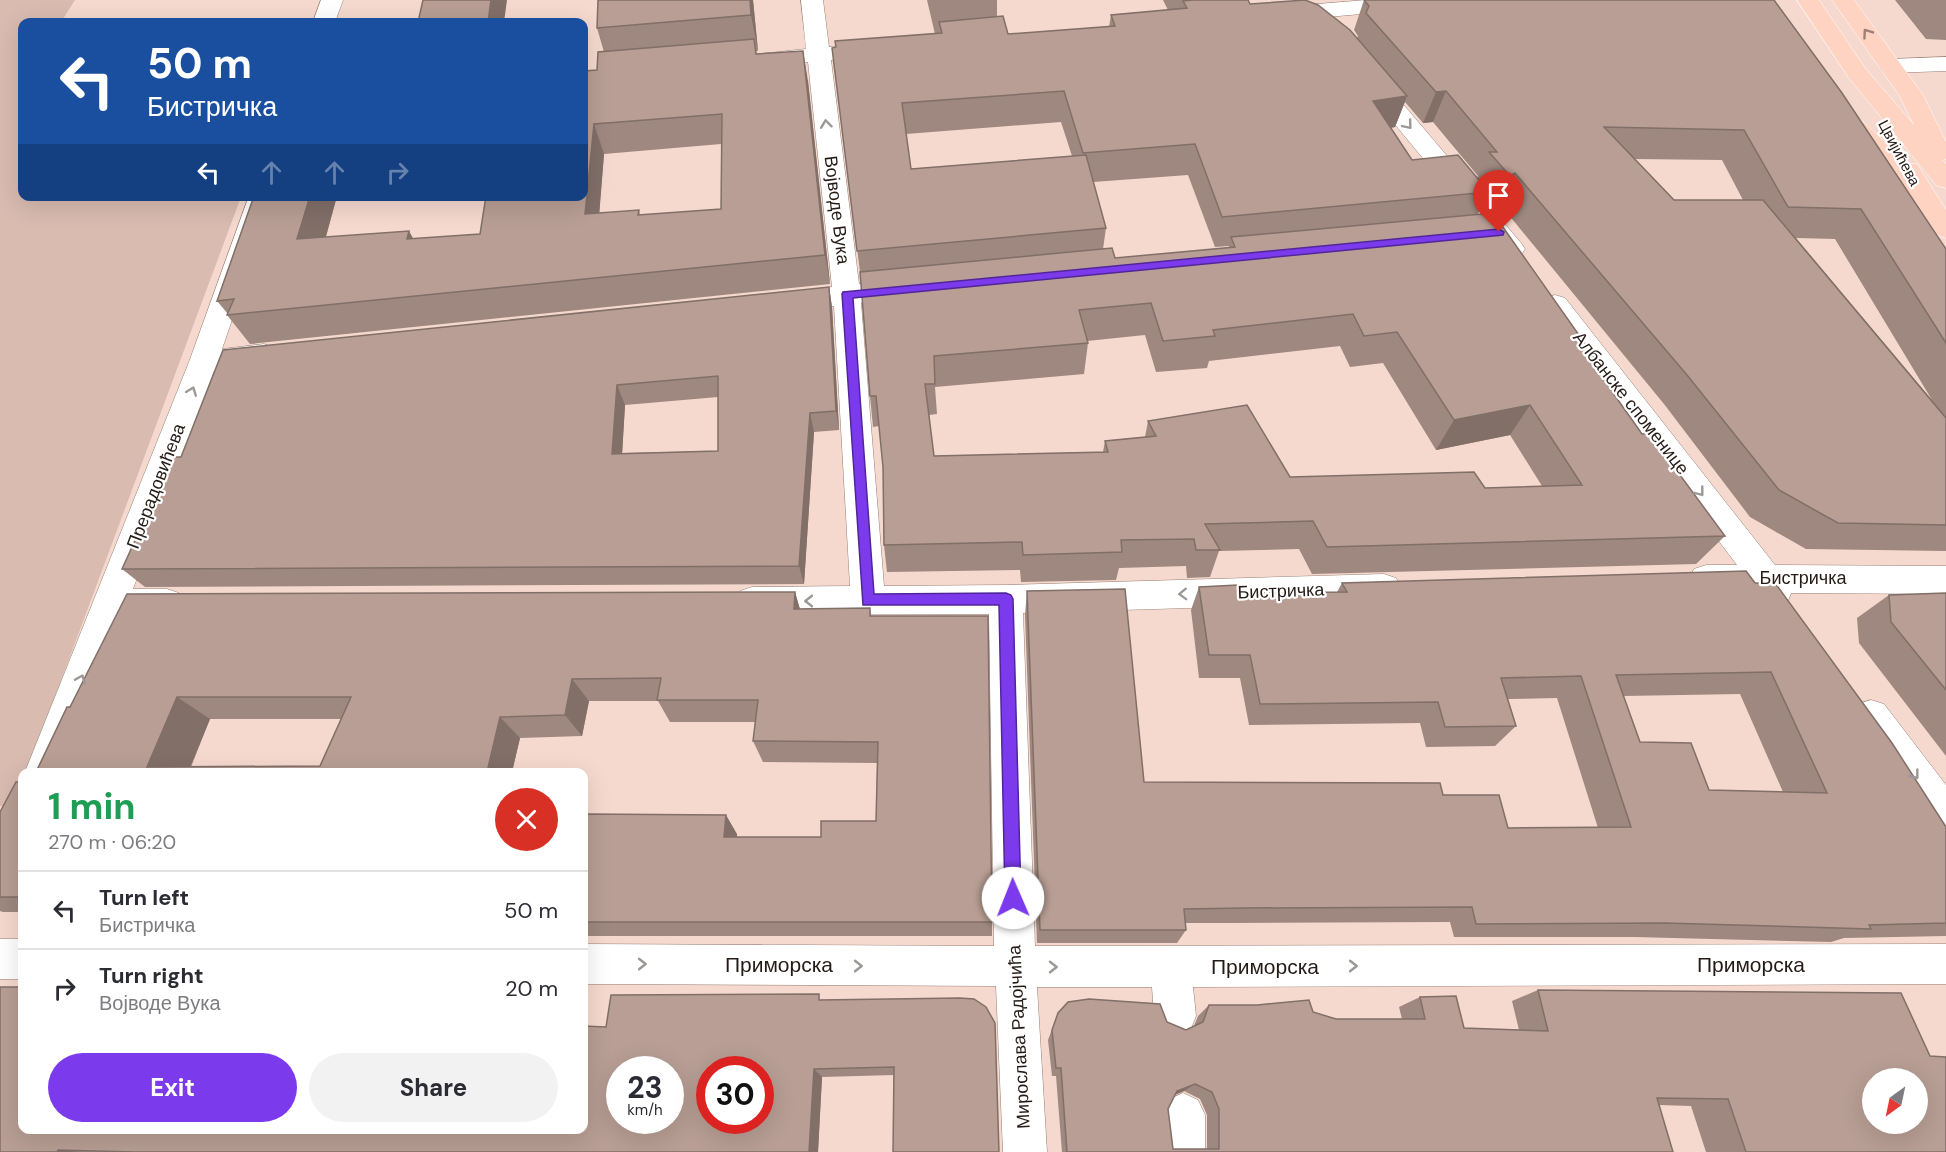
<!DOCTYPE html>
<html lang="en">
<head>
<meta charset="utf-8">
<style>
  body { margin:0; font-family:"DM Sans",sans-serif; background:#f2f2f3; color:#2b2b33; height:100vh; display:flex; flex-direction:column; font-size:22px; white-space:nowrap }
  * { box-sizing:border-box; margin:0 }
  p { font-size:20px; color:#7c7c81 }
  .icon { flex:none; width:33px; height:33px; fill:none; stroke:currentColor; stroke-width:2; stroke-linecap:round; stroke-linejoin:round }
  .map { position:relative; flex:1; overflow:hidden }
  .sheet { position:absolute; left:18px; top:768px; width:570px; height:366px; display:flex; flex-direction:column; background:#fff; border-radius:12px; box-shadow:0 6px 24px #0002 }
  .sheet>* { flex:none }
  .hud { position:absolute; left:18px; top:18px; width:570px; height:183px; border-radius:12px; box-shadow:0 6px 24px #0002; background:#1a4fa0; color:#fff; overflow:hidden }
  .needle { width:39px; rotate:213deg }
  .buttons { position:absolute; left:1862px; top:1068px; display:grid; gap:12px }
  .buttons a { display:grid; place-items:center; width:66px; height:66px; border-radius:50%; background:#fff; box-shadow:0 6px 24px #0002; font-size:30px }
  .speed { position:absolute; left:606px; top:1056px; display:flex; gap:12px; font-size:30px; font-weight:700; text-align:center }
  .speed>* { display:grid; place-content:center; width:78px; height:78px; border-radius:50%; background:#fff; box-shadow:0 6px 24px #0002; line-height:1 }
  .speed small { font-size:15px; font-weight:400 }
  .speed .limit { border:9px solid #d22; background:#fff; color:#111 }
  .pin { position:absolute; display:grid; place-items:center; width:51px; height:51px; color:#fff; margin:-62px -26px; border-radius:50% 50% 50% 0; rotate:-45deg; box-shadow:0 0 6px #0007 }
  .pin .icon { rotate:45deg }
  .me { position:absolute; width:66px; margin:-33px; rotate:359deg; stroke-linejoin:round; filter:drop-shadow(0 0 4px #0008) }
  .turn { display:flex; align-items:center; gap:21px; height:126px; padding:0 30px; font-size:27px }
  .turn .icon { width:78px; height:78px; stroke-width:2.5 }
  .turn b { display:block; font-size:42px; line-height:51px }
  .lanes { display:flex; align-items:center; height:57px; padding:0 30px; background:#0003; justify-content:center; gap:30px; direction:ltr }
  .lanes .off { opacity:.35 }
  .round { display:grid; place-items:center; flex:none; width:63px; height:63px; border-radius:32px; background:#f2f2f3 }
  .head { display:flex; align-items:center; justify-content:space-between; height:102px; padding:0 30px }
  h1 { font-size:36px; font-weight:700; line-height:45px; color:#1e9e55 }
  .cta { display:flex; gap:12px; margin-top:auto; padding:12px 30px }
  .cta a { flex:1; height:69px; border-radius:36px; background:#7c3aed; color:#fff; font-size:24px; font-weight:700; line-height:69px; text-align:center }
  .cta a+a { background:#f2f2f3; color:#2b2b33 }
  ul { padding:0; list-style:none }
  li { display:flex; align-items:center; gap:18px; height:78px; padding:0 30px; border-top:2px solid #e1e1e2 }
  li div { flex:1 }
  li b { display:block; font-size:22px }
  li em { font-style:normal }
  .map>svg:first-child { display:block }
  .green { fill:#d9bbb0 }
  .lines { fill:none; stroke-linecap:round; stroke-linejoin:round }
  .minor-casing { stroke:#987f75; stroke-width:1 }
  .major-casing { stroke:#fff; stroke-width:1 }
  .minor { fill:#fff; fill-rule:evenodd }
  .major { fill:#fed3c2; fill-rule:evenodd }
  .wall { fill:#9e887f; fill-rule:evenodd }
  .shaded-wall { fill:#816f68 }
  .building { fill:#b89e94; stroke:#816f68; stroke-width:1.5; fill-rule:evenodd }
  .oneway { stroke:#9c8075 }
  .oneway2 { stroke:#9c9896 }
  .route { fill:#7c3aed; stroke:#51269a; stroke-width:1.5 }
  .labels { text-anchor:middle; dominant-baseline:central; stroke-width:4.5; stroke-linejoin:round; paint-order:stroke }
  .far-street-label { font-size:15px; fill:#241a16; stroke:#fff }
  .street-label { font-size:18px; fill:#241a16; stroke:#fff }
  .near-street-label { font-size:21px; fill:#241a16; stroke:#fff }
</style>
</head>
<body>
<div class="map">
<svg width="1946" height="1152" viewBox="0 0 1946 1152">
  <rect width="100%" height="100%" fill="#f5d9ce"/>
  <path class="green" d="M0 0H75L61 22H22V196L241 197 27 772H22V785L15 806H0Z"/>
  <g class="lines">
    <g class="minor-casing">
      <path id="minor" d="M321 0H343L335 22H313Z
        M801 0H823L829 47 878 42 886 44 889 49 886 54 831 60 859 284 906 279 916 282 920 289 916 296 861 303 884 586 1006 585 1384 574 1396 578 1401 588 1396 598 1384 602 1023 613 1035 946 1946 944V984L1193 987 1196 1016 1190 1031 1175 1037 1160 1031 1154 1016 1152 987H1037L1047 1152H1003L996 986 584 984V944L994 946 989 614 752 615 740 611 735 601 740 591 752 587 850 586 834 306 787 311 777 308 773 301 777 294 832 287 808 62 759 67 751 65 748 60 751 55 806 49Z
        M1366 0H1451L1448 5 1440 7 1282 21 1274 19 1271 14 1274 9 1282 7Z
        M1946 57V71L1890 73 1882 71 1879 66 1882 61 1890 59Z
        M1372 75 1380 77 1521 243 1525 249 1521 255 1512 258 1503 255 1364 87 1360 82 1364 77Z
        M249 196H275L222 349 264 344 274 348 278 355 274 362 214 371 133 589H167L179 593 184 603 179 613 167 617H122L61 772H25L189 362Z
        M1555 295 1565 298 1775 565 1946 566V594L1791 593 1788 601C1775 606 1767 605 1758 593H1706L1694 589 1689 579 1694 569 1706 565H1737L1545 312 1541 305 1545 298Z
        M1871 700 1884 704 1946 785V833L1933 828 1858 728 1853 716 1858 704Z
        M0 939H22V979H0Z
        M1183 1093 1198 1100 1205 1115V1152H1165L1163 1148 1161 1115 1168 1100Z"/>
    </g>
    <g class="major-casing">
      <path id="major" d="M1797 0H1819L1865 68 1914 125 1899 95 1832 0H1854L1923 95 1946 142V159L1943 160 1946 164V188L1937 186 1849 78Z
        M1855 119 1864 122 1906 163 1917 164 1946 210V238L1937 235 1910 196 1846 132 1843 127 1846 122Z"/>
    </g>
    <use href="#minor" class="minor"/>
    <use href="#major" class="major"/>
  </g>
  <path class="wall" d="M598 0H753L758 51H756L757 54 808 81 830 284 250 344 227 315 228 314 217 301 254 196H337L326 237 413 239 480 234 597 70 604 52 597 28ZM721 144V209L640 215 639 210 599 213 604 154Z
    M927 0H997V17L1008 34 1109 27 1111 15 1168 10 1163 0H1248L1250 4 1357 38 1358 36 1354 30 1364 0H1774L1946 249V551L1806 549 1750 517 1664 404 1499 203 1494 207 1486 197 1478 214 1594 367 1642 434 1725 536 1696 564 1312 574 1299 549 1219 551 1210 577 1187 578 1186 566 1119 568 1116 580 1021 582 1020 570 887 572 884 545 883 467 879 426 873 427 870 396 860 272 832 48 935 34ZM1405 102 1423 123 1433 122 1478 176 1477 178 1412 160 1391 128 1395 127ZM1061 122 1072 156 911 169 906 134ZM1634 159 1722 160 1743 200H1674ZM1188 175 1215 247 1229 246V248L1115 258 1103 249 1106 228 1093 182ZM1796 238 1835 239 1932 400ZM1145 335 1156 372 1207 368 1209 361 1340 346 1350 367 1383 363 1436 450 1510 435 1542 486 1485 488 1290 477 1148 421 1145 437 1105 441 1103 452 934 456 929 415 937 414 935 387 1084 374 1088 343 1087 341Z
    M1895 0H1946V40L1926 39Z
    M829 287 832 307 839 430 814 432 804 584 145 587 122 569 181 457ZM718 397V451L622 453 625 405Z
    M1746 571 1946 827V936L1844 938 1831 942 1634 937H1454L1450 922 1231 923H1186V930L1177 943H1037L1025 615 1027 591 1144 782 1443 795 1508 828H1598L1557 698 1508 699 1516 726 1495 746 1426 747 1420 723 1249 725 1240 678H1199L1191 610 1199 587 1242 593 1337 592 1342 583ZM1740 694 1783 792 1709 790 1640 742 1623 696Z
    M795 592 800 609 870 608 871 616 992 922V936H584V814L737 834V837H821L876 821 877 763 763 762 753 741 755 722H670L658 701H589L582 736 520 738 512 772H36L67 707ZM210 719H341L320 766 191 767Z
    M1946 593V756L1859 643 1857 618 1889 595Z
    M22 782V912H3L0 911V812Z
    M1538 990 1946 1152H1706L1691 1106 1659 1105 1673 1152H1062L1056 1076H1052L1048 1040 1058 1013 1167 1022 1186 1030 1194 1026 1198 1016 1209 1005 1313 1012 1336 1019H1402L1399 1007 1420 997 1464 1028 1519 1030 1512 1001ZM1184 1091 1200 1099 1207 1115V1149H1173L1168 1109 1175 1095Z
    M823 1000 999 1152 894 1075 822 1077 818 1152H0L22 1130 606 1027Z"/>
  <path class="shaded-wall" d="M491 0H507L504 22H488Z
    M750 0H753L758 51 751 15Z
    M803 51 808 81 830 284 825 255Z
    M1446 91 1433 122 1423 123 1436 92Z
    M1407 96 1395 127 1362 132 1373 101Z
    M594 124 604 154 597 243 585 214Z
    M1515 173 1499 203 1494 207 1510 176Z
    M310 196H337L317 268 297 239Z
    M409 231 425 260 407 239Z
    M829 287 832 307 839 430 836 411Z
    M617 385 625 405 621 473 612 454Z
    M1530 405 1510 435 1436 450 1454 420Z
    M810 413 814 432 804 584 799 566Z
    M795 592 802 617 794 609Z
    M572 679 589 701 582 736 565 715Z
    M177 697 210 719 188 772 147 767Z
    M500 717 520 738 512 772H487Z
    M726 815 737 834 735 854 724 837Z
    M814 1069 822 1077 818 1152H809Z
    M1195 1084 1184 1091 1167 1098 1177 1091Z
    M58 1150 83 1152H57Z"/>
  <path class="building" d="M423 0H491L488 22H418Z
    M598 0H750L751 15 597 28Z
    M1193 0H1248L1250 4 1305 0 1318 5 1350 30 1407 96 1373 101 1412 160 1458 155 1489 192 1222 217 1195 144 1083 153 1064 91 902 103 911 169 1086 155 1106 228 857 251 832 48 836 47 835 41 942 33 939 22 1003 16 1008 34 1115 26 1111 15 1187 8 1183 1Z
    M1364 0H1774L1842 93 1946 249V343L1861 209 1788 207 1744 130 1604 127 1674 200H1763L1946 418V525L1838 523 1779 490 1687 375 1515 173 1510 176 1489 152H1497L1446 91 1436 92 1366 13 1369 6Z
    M754 39 756 54 803 51 825 255 227 315 234 299 217 301 254 196H310L297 239 409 231 407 239 480 234 486 196H584V71L597 70 598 52ZM722 114 721 209 638 215 639 210 585 214 594 124Z
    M1493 213 1598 362 1592 363 1642 434 1649 433 1725 536 1327 547 1313 521 1205 524 1220 550H1196L1194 539 1121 540 1122 552 1023 555 1022 542 884 545 883 467 876 396H870L860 272 1112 248 1115 258 1235 247 1231 237ZM1151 303 1163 341 1215 336 1213 330 1353 314 1364 336 1397 332 1454 420 1530 405 1582 485 1485 488 1474 472 1290 477 1247 405 1148 421 1156 436 1105 441 1108 452 934 456 925 384H935L934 356 1088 343 1079 310Z
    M829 287 836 411 810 413 799 566 122 569 173 457H181L223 350ZM718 376V451L612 454 617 385Z
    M1746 571 1755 583H1775L1892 743 1946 827V923L1869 925 1871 929 1665 923 1476 924 1472 907 1243 908 1184 909 1186 930H1040L1027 591 1125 589 1144 782 1440 783 1443 795H1499L1508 828 1631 827 1581 676 1501 678 1516 726 1445 727 1438 702 1260 704 1250 655H1209L1199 587 1238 585 1242 593 1347 592 1342 583ZM1771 672 1827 793 1709 790 1691 743 1640 742 1616 675Z
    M795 592 794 609 870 608V616H988L992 922H584V814L726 815 724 837H821V821H876L878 742 753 741 758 700H657L661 678 572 679 565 715 500 717 487 772H36L67 707H70L127 594ZM177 697H351L320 766 147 767Z
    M1946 593V690L1891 622 1889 595Z
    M16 782H22V897H0V812Z
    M0 987H22V1130H584V1026L606 1027 611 995 819 994V1000L960 998 974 999 986 1007 995 1023 999 1152H893L894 1067 814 1069 809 1152H135L58 1150 57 1152H0ZM620 1070H670V1120H620ZM710 1070H760V1120H710Z
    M1538 990 1901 993 1930 1056 1946 1057V1152H1746L1728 1099 1657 1098 1673 1152H1067L1061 1068H1056L1052 1030 1058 1013 1068 1002 1089 999 1160 1004 1167 1022 1186 1030 1203 1022 1209 1005H1257L1309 1000 1313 1012 1336 1019H1425L1420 997 1456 996 1464 1028 1548 1031ZM1872 1078H1917V1124H1872ZM1195 1084 1212 1092 1219 1109V1149H1173L1168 1109 1177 1091Z"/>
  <defs><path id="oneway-chevron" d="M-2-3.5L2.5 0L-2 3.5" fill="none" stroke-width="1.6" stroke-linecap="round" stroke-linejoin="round" transform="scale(1.5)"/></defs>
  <use class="oneway" href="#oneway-chevron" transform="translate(1867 33) rotate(-125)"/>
  <g class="oneway2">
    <use href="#oneway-chevron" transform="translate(826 124) rotate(-97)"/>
    <use href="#oneway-chevron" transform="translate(1408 125) rotate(50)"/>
    <use href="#oneway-chevron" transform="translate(192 391) rotate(-69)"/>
    <use href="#oneway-chevron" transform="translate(1700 492) rotate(52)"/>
    <use href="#oneway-chevron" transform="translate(1183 594) rotate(178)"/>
    <use href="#oneway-chevron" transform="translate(809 601) rotate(180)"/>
    <use href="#oneway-chevron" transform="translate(81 679) rotate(-68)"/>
    <use href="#oneway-chevron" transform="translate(1915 775) rotate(53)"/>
    <use href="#oneway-chevron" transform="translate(642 964)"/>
    <use href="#oneway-chevron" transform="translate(858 966)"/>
    <use href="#oneway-chevron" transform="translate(1353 966)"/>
    <use href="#oneway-chevron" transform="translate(1053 967)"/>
  </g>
  <path class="route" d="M1499 229 1504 232 1503 235 853 298 874 594 1006 593 1011 595 1013 599 1021 898 1019 904 1013 906 1007 904 1005 898 999 605H863L842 294 843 292Z"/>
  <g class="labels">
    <g class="far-street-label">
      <text transform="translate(1899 153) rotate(62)">Цвијићева</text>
    </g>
    <g class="street-label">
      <text transform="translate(837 210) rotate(83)">Војводе Вука</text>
      <text transform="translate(1631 403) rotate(52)">Албанске споменице</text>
      <text transform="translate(156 486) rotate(-69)">Прерадовићева</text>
      <text x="1803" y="578">Бистричка</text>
      <text transform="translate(1281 591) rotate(-2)">Бистричка</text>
      <text transform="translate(1019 1037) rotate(-93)">Мирослава Радојчића</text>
    </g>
    <g class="near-street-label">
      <text x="779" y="965">Приморска</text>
      <text x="1751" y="965">Приморска</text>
      <text x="1265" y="967">Приморска</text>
    </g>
  </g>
</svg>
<div class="buttons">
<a><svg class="needle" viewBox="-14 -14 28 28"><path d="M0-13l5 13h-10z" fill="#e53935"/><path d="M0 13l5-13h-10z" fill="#7c7c81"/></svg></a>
</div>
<div class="speed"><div>23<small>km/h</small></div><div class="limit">30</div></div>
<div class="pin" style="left:1499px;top:232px;background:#d93025"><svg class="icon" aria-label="arrive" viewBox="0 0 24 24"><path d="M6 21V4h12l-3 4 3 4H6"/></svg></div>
<svg class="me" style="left:1013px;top:898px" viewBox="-20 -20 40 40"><circle r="19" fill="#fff"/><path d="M0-13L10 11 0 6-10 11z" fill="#7c3aed"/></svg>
<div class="hud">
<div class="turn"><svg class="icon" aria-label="left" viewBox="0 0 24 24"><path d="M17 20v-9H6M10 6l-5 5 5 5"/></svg><div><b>50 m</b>Бистричка</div></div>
<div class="lanes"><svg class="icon" aria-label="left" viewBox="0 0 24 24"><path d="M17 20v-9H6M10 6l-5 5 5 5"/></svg><svg class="icon off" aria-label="ahead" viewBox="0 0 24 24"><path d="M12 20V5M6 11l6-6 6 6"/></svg><svg class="icon off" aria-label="ahead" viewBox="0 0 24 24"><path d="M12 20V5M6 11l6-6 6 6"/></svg><svg class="icon off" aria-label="right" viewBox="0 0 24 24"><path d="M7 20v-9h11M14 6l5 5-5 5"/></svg></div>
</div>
<section class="sheet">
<div class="head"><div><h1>1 min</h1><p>270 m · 06:20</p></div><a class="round" style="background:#d93025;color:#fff"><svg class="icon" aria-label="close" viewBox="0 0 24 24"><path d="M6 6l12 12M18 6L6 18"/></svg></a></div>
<ul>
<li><svg class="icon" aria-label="left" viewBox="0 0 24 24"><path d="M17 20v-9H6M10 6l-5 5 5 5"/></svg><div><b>Turn left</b><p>Бистричка</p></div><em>50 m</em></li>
<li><svg class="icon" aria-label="right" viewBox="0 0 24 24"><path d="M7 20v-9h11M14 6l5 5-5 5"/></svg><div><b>Turn right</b><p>Војводе Вука</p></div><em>20 m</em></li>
</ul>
<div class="cta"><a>Exit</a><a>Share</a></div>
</section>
</div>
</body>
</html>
